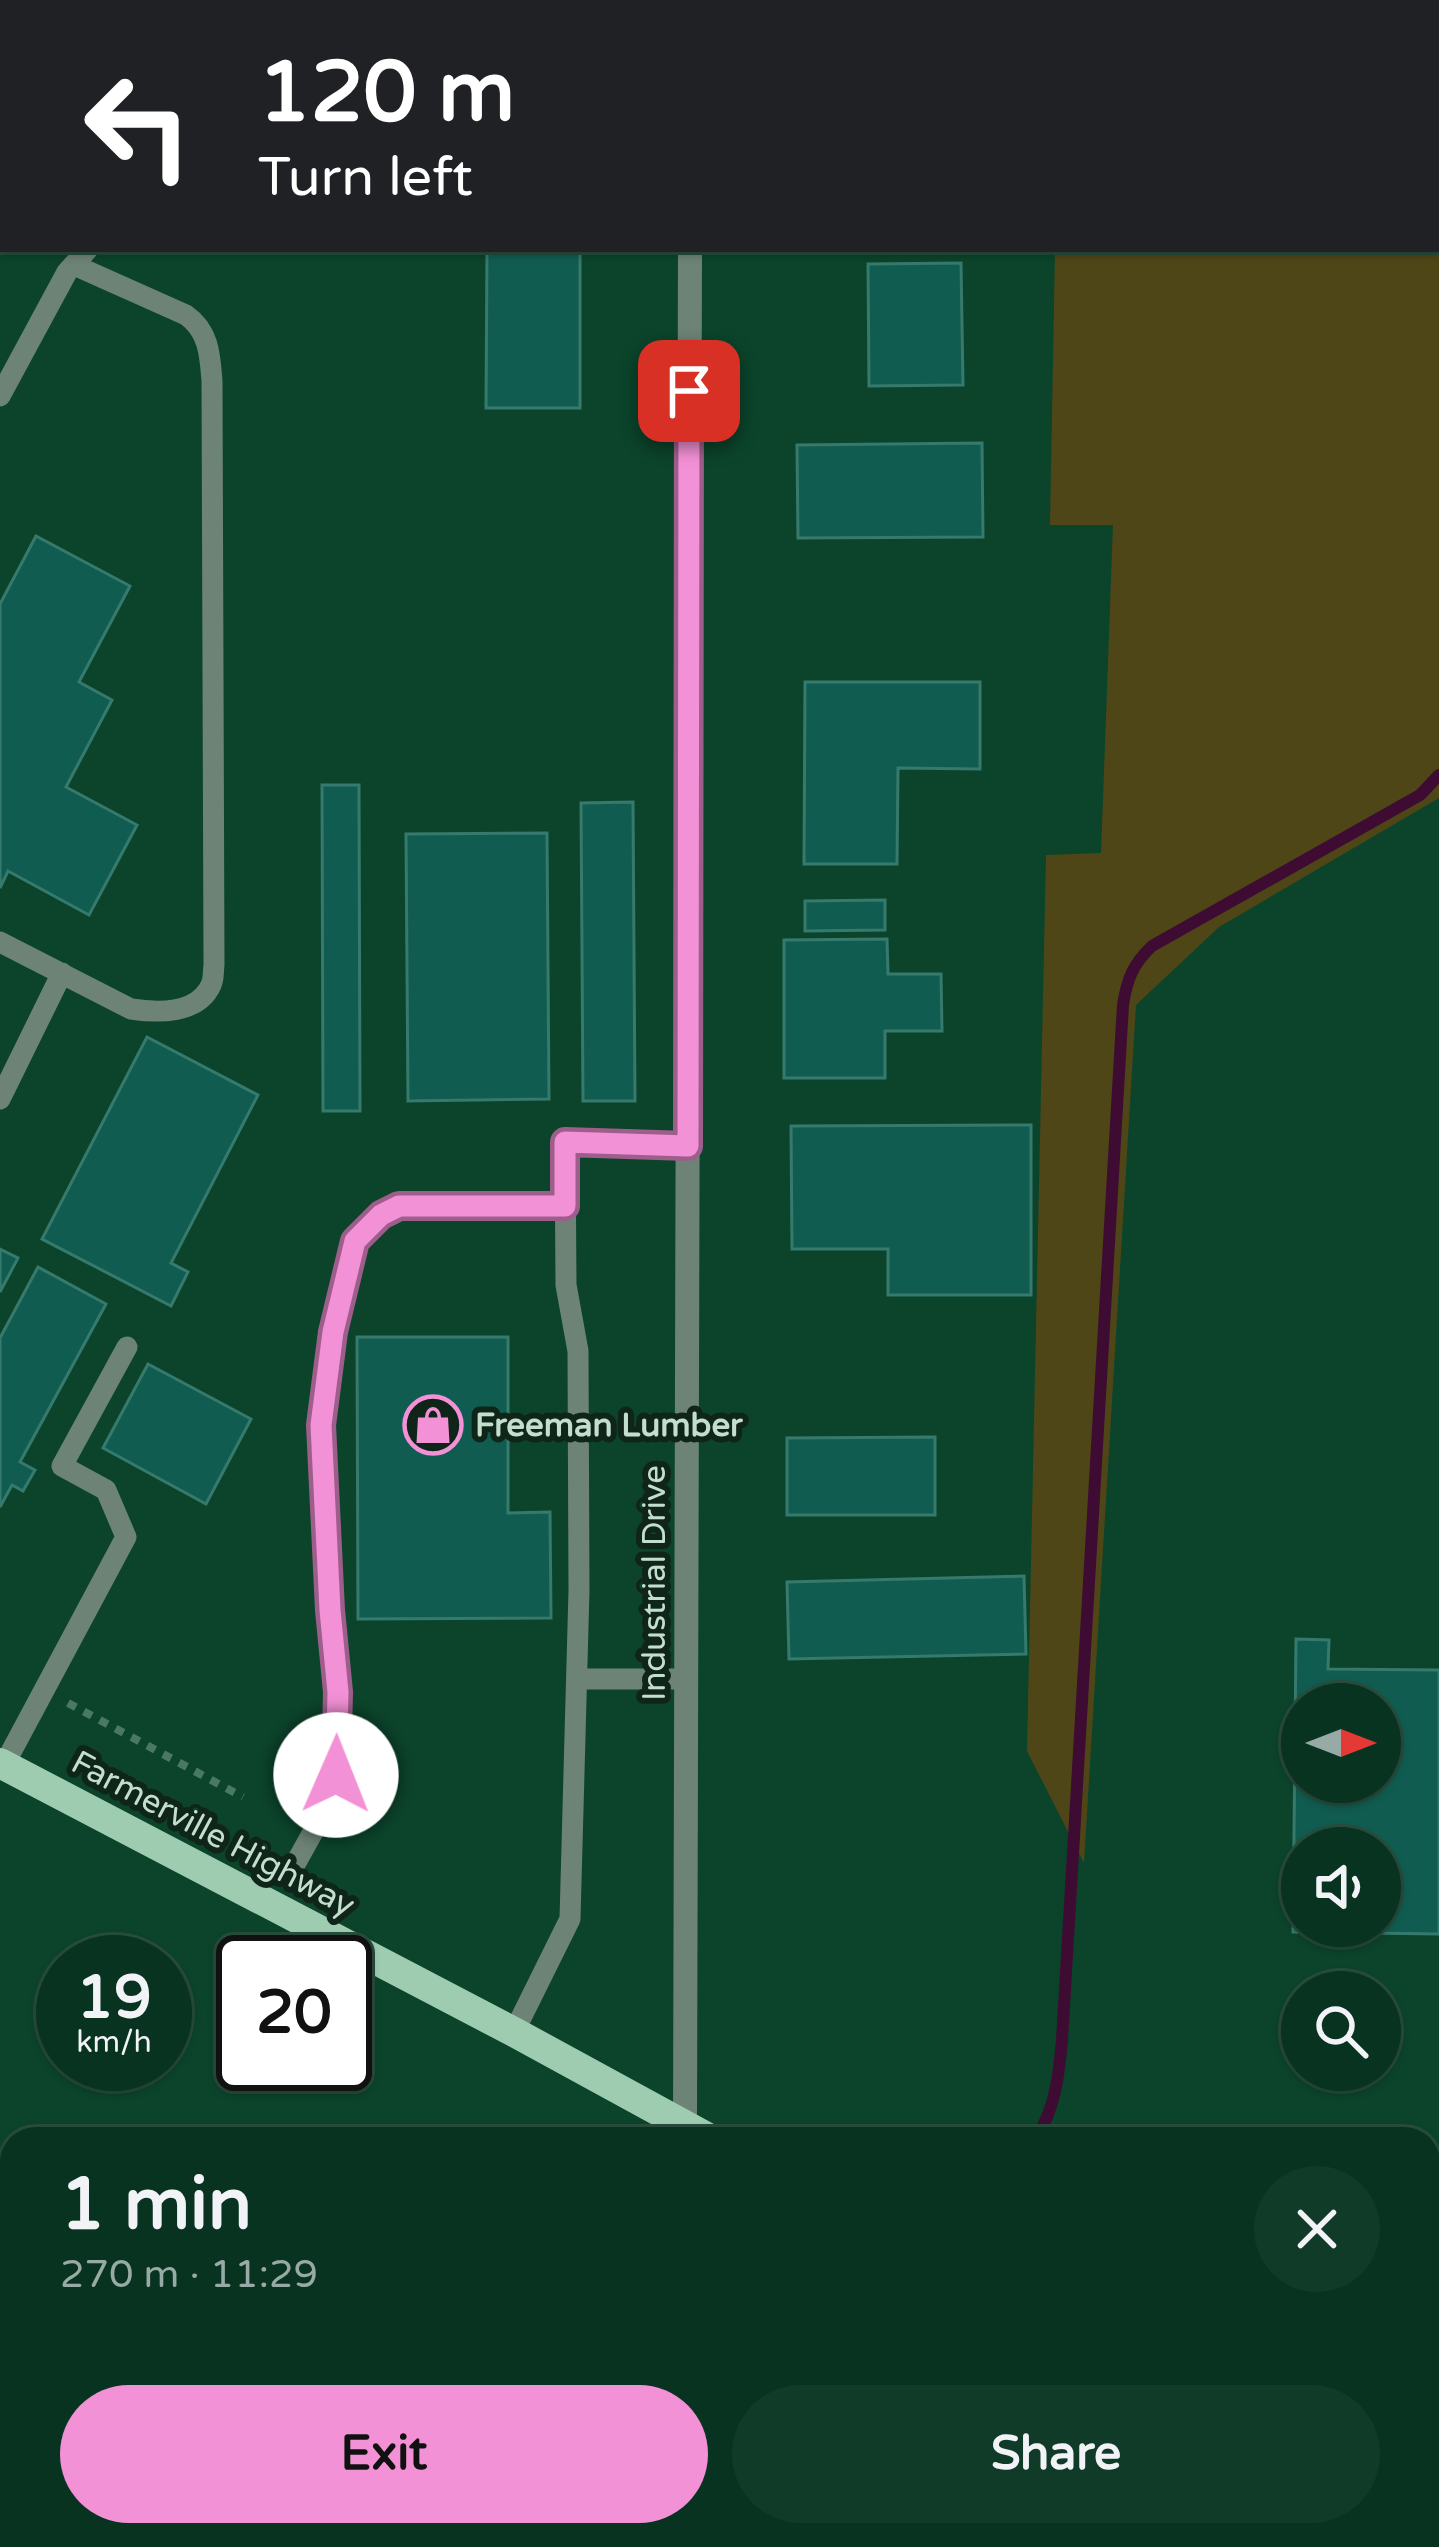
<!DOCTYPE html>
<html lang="en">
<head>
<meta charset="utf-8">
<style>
  body { margin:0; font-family:"Varela Round",sans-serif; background:#113b29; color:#f1f3f6; height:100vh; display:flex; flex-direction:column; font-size:45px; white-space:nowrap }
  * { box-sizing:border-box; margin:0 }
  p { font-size:39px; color:#98aaa5 }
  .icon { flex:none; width:66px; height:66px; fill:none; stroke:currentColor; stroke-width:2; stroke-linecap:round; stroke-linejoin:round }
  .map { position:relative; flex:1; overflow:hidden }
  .side { position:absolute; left:0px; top:2127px; width:1440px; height:420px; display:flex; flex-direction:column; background:#083320; border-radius:36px 36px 0 0; box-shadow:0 3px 9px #0004,0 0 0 3px #294e3e }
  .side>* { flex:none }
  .banner { position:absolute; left:0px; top:0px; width:1440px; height:252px; box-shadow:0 3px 9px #0004,0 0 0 3px #294e3e; background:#202124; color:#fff; overflow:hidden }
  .needle { width:78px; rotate:90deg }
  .tools { position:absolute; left:1281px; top:1683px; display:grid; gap:24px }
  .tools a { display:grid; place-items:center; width:120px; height:120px; border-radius:50%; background:#083320; box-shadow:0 3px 9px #0004,0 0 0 3px #294e3e; font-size:60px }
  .speed { position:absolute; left:36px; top:1935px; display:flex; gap:24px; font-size:60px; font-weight:700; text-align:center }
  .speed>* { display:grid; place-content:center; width:156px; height:156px; border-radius:50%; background:#083320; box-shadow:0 3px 9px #0004,0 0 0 3px #294e3e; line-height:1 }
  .speed small { font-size:30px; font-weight:400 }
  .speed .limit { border:6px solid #111; border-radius:18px; background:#fff; color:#111 }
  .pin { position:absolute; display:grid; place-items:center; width:102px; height:102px; color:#fff; margin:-51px; border-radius:24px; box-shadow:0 6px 18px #0006 }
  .me { position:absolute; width:132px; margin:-66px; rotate:1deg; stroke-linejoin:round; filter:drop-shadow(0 0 9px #0008) }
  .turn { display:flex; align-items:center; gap:42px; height:252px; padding:0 60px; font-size:54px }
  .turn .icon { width:156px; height:156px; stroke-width:2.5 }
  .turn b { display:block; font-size:84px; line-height:102px }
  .round { display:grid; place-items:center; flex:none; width:126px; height:126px; border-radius:63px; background:#113b29 }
  .headline { display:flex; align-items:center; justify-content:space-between; height:204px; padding:0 60px }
  h1 { font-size:72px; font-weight:700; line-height:90px }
  .primary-button { display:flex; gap:24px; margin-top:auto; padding:24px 60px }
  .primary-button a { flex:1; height:138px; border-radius:72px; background:#f391d6; color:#111; font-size:48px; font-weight:700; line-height:138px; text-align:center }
  .primary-button a+a { background:#113b29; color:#f1f3f6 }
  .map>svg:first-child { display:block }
  .green { fill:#4f4617 }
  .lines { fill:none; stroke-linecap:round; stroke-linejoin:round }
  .stream { stroke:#3e0c32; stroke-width:12 }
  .building { fill:#115c50; stroke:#367a6d; stroke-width:3; fill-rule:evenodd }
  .path { stroke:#4a7963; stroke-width:8; stroke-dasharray:9 9; stroke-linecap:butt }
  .lane { stroke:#6d8375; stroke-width:21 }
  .street { stroke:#6d8375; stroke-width:24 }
  .primary { stroke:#9eccb1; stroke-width:30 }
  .route-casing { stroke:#9e5e8b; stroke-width:30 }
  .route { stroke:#f391d6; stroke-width:21 }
  .labels { text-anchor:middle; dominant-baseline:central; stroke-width:12; stroke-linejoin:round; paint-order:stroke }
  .poi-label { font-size:33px; font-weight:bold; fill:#c3decd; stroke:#10251a; text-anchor:start }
  .street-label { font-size:33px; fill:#c3decd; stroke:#10251a }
</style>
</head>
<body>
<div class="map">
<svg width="1439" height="2547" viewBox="0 0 1439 2547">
  <rect width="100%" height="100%" fill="#0b442b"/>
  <path class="green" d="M1060 0H1439V798L1219 927 1136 1005 1084 1863 1027 1751 1046 855 1101 853 1113 525H1050L1055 249H1437V3H1060Z"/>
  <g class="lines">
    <path class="stream" d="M1036 2139C1055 2108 1059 2076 1062 2040L1123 1005C1127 979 1133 964 1152 946L1420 795 1439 775"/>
  </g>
  <path class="building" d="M487 249H580V408H486Z
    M961 263 963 385 869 386 868 264Z
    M982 443 983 537 798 538 797 445Z
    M36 536 130 586 79 682 112 700 66 787 137 825 89 915 8 871 0 888V604Z
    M805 682H980V769L898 768 897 864H804Z
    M322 785H359L360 1111H323Z
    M633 802 635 1101H583L581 803Z
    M547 833 549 1099 408 1101 406 834Z
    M885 900V930L805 931V901Z
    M887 939 888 974H941L942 1031H885V1078H784V940Z
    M147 1037 258 1095 171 1263 188 1272 171 1306 42 1239Z
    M1031 1125V1295H888V1249H792L791 1126Z
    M0 1249 18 1258 0 1292Z
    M38 1267 106 1304 20 1462 35 1470 23 1491 12 1485 0 1507V1338Z
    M357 1337H508V1513L550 1512 551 1618 358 1619Z
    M148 1364 251 1419 206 1504 103 1448Z
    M935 1437V1515H787V1438Z
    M1024 1576 1026 1654 789 1659 787 1582Z
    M1296 1639 1329 1640 1328 1669 1439 1670V1934L1293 1932ZM1302 1704H1380V1782H1302ZM1302 1848H1380V1926H1302Z
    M868 2535H939L956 2547H860Z"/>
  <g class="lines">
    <path class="path" d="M68 1703 243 1797"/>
    <path class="lane" d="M0 396 67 272 88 249
      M0 942 131 1009C158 1013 198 1014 211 985 214 979 213 972 214 965L212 381C210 355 209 331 186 315L74 265
      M0 1099 62 973
      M577 1679H687
      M4 1765 126 1537 106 1490 62 1466 127 1347
      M293 1868 324 1812 336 1775 338 1692 330 1610 321 1425 333 1332 355 1241 381 1215 399 1206H565
      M514 2032 570 1919 579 1590 578 1351 566 1285 565 1142 688 1146"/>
    <path class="street" d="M691 3V0
      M685 2126 690 249"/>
    <path class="primary" d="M0 1763 514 2032 710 2139
      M1428 2506 1439 2511"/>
  </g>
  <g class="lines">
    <g class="route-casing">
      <path id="route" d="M336 1775 338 1692 330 1610 321 1425 333 1332 355 1241 381 1215 399 1206H565V1142L688 1146 689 391"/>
    </g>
    <use href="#route" class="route"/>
  </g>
  <defs>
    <g id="shop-ring" transform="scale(3)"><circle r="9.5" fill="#10251a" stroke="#f391d6" stroke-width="1.5"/><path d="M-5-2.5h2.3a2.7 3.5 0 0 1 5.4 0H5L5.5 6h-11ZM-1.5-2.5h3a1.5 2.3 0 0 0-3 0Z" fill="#f391d6"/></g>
  </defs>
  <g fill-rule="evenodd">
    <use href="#shop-ring" x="433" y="1425"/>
  </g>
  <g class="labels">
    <g class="poi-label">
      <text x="475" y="1425">Freeman Lumber</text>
    </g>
    <g class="street-label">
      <text transform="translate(654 1583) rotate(-90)">Industrial Drive</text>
      <text transform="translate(213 1834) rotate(28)">Farmerville Highway</text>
    </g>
  </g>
</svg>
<div class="tools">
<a><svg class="needle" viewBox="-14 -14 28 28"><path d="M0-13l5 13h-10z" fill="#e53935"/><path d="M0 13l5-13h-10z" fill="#98aaa5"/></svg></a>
<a><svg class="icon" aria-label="sound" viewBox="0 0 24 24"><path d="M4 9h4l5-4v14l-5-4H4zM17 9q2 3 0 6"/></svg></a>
<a><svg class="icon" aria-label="search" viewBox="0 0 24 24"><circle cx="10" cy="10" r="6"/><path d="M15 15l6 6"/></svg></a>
</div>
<div class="speed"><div>19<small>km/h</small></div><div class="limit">20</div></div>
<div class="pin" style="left:689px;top:391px;background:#d93025"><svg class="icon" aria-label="arrive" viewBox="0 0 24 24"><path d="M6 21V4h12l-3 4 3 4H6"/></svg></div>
<svg class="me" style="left:336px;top:1775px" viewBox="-20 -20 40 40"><circle r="19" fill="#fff"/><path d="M0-13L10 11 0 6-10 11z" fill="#f391d6"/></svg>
<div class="banner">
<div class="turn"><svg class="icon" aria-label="left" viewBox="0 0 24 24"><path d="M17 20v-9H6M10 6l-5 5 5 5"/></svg><div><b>120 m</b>Turn left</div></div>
</div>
<section class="side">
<div class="headline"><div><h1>1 min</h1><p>270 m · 11:29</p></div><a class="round"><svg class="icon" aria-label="close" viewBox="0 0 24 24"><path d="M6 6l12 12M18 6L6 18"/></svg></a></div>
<div class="primary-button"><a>Exit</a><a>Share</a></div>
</section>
</div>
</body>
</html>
